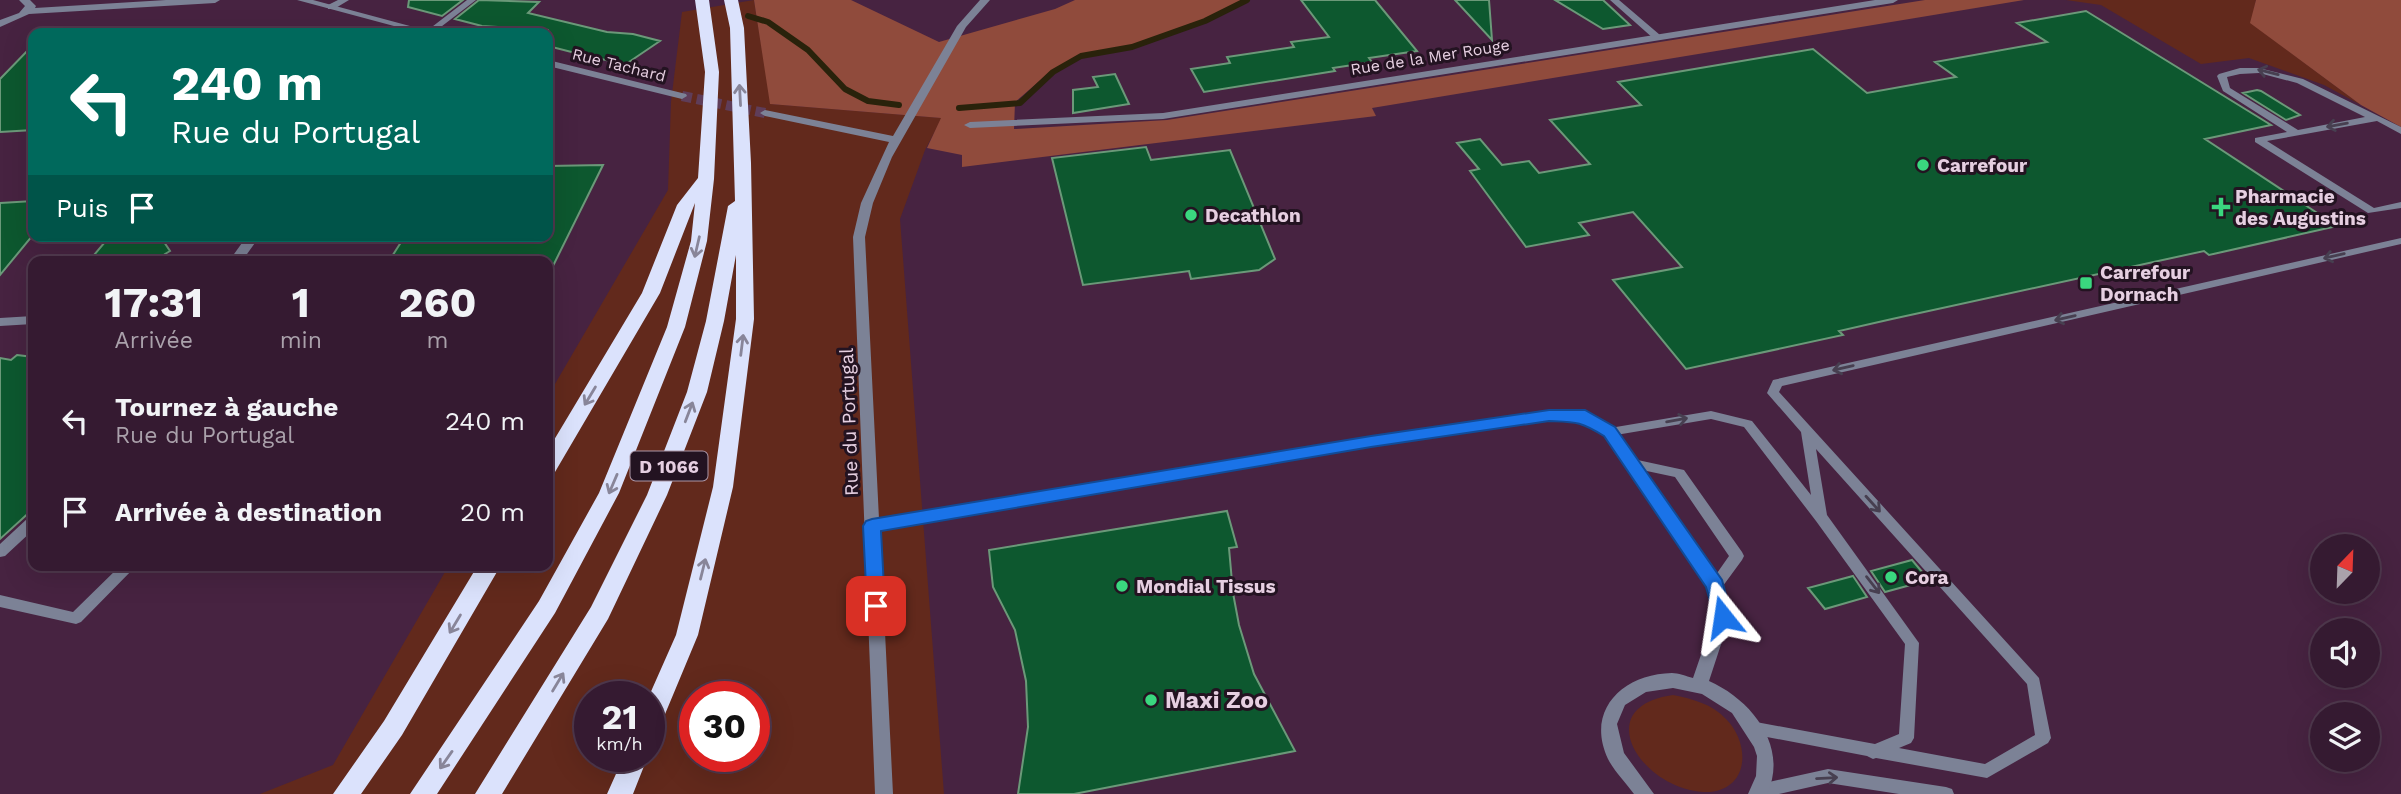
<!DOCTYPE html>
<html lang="fr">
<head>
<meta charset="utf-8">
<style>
  body { margin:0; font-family:"Work Sans",sans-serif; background:#40273d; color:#f1f3f6; height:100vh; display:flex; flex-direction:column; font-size:26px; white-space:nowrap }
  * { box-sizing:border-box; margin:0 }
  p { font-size:23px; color:#aaa1ab }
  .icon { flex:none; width:38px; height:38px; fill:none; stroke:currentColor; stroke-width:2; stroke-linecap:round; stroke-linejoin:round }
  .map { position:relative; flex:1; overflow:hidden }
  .drawer { position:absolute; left:28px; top:256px; width:525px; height:315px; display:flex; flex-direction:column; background:#351a31; border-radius:14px; box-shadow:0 7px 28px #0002,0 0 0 2px #4f384d }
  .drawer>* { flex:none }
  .banner { position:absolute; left:28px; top:28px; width:525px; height:214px; border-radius:14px; box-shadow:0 7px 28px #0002,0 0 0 2px #4f384d; background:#00695c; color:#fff; overflow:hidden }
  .needle { width:46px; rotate:23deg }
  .fabs { position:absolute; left:2310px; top:534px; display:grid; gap:14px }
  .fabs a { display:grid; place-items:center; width:70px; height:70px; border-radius:50%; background:#351a31; box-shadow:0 7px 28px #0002,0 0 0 2px #4f384d; font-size:35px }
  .speed { position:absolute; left:574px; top:681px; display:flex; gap:14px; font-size:35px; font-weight:700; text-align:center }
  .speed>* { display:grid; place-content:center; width:91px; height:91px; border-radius:50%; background:#351a31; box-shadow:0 7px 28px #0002,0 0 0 2px #4f384d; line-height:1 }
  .speed small { font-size:18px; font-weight:400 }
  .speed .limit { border:10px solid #d22; background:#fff; color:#111 }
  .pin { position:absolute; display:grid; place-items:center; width:60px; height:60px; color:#fff; margin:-30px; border-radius:14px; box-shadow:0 4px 10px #0006 }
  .me { position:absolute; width:77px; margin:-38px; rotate:345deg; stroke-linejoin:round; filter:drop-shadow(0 0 5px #0008) }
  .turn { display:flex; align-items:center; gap:24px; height:147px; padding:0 28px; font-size:32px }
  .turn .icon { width:91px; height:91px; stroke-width:2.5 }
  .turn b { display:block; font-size:49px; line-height:60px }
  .then { display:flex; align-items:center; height:66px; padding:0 28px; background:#0003; gap:14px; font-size:26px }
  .eta { display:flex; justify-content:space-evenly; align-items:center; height:119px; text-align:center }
  .eta b { font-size:42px; font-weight:700; line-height:49px }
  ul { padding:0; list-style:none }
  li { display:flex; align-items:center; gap:21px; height:91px; padding:0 28px }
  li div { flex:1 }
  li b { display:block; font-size:26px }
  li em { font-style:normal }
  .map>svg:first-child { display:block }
  .green { fill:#62291c; fill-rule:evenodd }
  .forest { fill:#904b3c }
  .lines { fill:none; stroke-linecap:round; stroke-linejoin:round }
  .stream { stroke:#29220b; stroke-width:6 }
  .building { fill:#0d582f; stroke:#6b9979; stroke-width:2 }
  .minor-tunnel { stroke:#5f3d59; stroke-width:10; stroke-dasharray:10 5; stroke-linecap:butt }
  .service { fill:#7c8296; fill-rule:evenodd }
  .minor { fill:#7c8296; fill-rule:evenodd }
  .trunk { fill:#dbe2fc; fill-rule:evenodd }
  .oneway { stroke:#473f50 }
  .oneway2 { stroke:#888599 }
  .route { fill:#1a73e8; stroke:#114b97; stroke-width:2 }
  .poi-dot { fill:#3ad77f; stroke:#231321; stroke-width:2.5 }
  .labels { text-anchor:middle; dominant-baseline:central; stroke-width:6; stroke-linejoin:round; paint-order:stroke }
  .far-street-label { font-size:16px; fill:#e6cfe1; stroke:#231321 }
  .shield { fill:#231321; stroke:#ac97a7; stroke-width:2 }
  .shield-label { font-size:18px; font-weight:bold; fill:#e6cfe1 }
  .poi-label { font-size:19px; font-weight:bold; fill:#e6cfe1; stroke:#231321; text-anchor:start }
  .street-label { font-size:19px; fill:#e6cfe1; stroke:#231321 }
  .near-poi-label { font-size:23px; font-weight:bold; fill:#e6cfe1; stroke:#231321; text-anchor:start }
</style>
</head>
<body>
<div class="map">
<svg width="2401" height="794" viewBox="0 0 2401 794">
  <rect width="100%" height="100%" fill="#472341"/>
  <path class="green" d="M754 0 771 104 942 118 925 150 900 219 944 794H260L333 765 449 565H548V396L668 190 671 102 682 12ZM590 696H649V756H590ZM695 696H754V756H695Z
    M2066 0H2256L2251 23 2361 105 2324 85 2249 58 2201 64 2101 5Z
    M1673 695C1693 699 1712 704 1726 719 1750 743 1750 788 1710 792 1644 794 1586 707 1673 695Z"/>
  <path class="forest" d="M754 0H851L939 42 1055 9 1075 0H1242L1203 20 1133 46 1080 54 1051 71 1015 102 1014 129 1167 120 1925 0H2024L1372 108 1376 116 962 167V155L927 148 941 118 770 104Z
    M2256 0H2401V127L2361 105 2250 23Z"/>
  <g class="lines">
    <path class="stream" d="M748 16 768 22 808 50 845 89 868 101 899 105
      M959 108 1020 103 1053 72 1081 56 1132 47 1205 21 1247 0"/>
  </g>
  <path class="building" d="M409 0H463L442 16 408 7Z
    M479 0 539 2 528 13 607 32 633 34 660 41 626 64 591 57 548 46V30L482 26 455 19Z
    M1301 0H1375L1417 51 1369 58 1372 62 1333 68 1335 71 1204 92 1191 69 1230 63 1227 57 1294 47 1291 42 1329 37Z
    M1455 0H1489L1492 40Z
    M1555 0H1603L1630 25 1603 29Z
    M2086 11 2271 125 2205 139 2337 226 2209 255 2204 251 1892 319 1839 331 1843 335 1686 369 1613 280 1682 267 1633 212 1579 223 1589 235 1526 247 1470 171 1479 169 1457 143 1480 139 1502 165 1529 161 1539 173 1590 164 1550 120 1641 105 1618 82 1813 49 1867 93 1956 77 1935 62 2047 42 2017 23Z
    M33 45V130L0 132V79Z
    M1115 74 1129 104 1073 113V90L1098 87 1093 77Z
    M2257 90 2261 91 2300 115 2286 120 2243 93Z
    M1146 147 1151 160 1230 150 1275 259 1259 270 1191 279 1189 271 1083 285 1052 158Z
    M603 165 548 276V261H389L405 236H548V166Z
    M33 201V235L0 275V203Z
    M110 236H160L170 251 165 254 169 261H89Z
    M17 355 33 357V509L0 539V358L11 360Z
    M1227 511 1237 547 1229 548 1233 593 1239 625 1254 674 1295 751 1074 794H1018L1028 727 1026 681 1015 630 993 587 989 550Z
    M1912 560 1929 580 1885 592 1871 571Z
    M1853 576 1867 597 1825 609 1808 588Z"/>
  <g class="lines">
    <path class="minor-tunnel" d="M682 96 765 113"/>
    <path class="service" d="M338 0H349L334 9H328V5Z
      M467 0H476L433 33H424Z
      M1610 0H1619L1660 35V39H1654Z
      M2240 68H2259L2303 79 2401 127V134L2377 121 2267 141 2374 208 2401 202V208L2368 213 2255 142V138L2287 132 2223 91 2217 76 2219 74ZM2259 73 2297 83 2365 117 2298 130 2230 88 2227 77 2240 74Z
      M2401 238V244L1782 386 1779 392 2039 678 2051 738 2048 743 1987 778 1876 758 1873 759 1867 756 1751 734 1748 729 1751 724 1756 722 1875 744 1899 734 1905 644 1816 521 1744 427 1711 419 1610 436 1604 432 1610 428 1711 411 1752 421 1811 495 1801 432 1767 393 1773 380ZM1816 449 2027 684 2035 735 1985 764 1899 748 1911 743 1914 738 1919 643 1827 515Z
      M1633 459 1684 470 1742 552 1744 556 1742 560 1720 590 1715 592 1710 590 1708 586 1729 556 1675 477 1628 467 1627 464 1628 461Z
      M33 517V530L5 556 0 557V544L28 518Z
      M121 565H137L81 622 76 624 0 607V595L73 612Z
      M1828 769 1946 787 1952 789 1954 794H1899L1828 783 1779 794H1753L1752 791 1754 786 1760 784Z"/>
    <path class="minor" d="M19 0H30L36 6 35 8 166 0H220L215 3 29 14 0 27V20L19 13 25 6Z
      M297 0H313L436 33H420Z
      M980 0H990L966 27 892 157 873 203 865 237 879 519 1371 437 1549 411H1585L1615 428 1723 586 1730 617 1709 681C1752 700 1789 747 1767 794H1748L1756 776 1757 756 1754 747 1732 713 1702 694 1673 688 1646 692 1625 705 1617 724 1624 753 1654 794H1634C1626 783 1614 771 1608 759 1585 710 1623 674 1672 673 1678 673 1686 676 1693 678L1714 617 1707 588 1605 436 1582 421H1549L1371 447 880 531 893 794H875L853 237 861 203 889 142 765 116 760 113 765 110 893 136 957 26Z
      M1875 0H1898L1893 3 1163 119 970 128 964 125 970 122 1163 113Z
      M548 60 686 94 687 96 682 99 548 66Z
      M247 236H260L242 261H229Z
      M33 316V324L0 326V318Z"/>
    <path class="trunk" d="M695 0H709L719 72 714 179 707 241 685 327 619 493 555 613 437 794H410L539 601 599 493 667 327 691 241 695 203 660 293 555 472 548 474V450L642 293 677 205 698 178 705 72Z
      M724 0H738L744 28 751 163 754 319 733 487 698 635 658 731 649 734V696L676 635 713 487 736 319V255L724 321 707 392 667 495 608 619 502 794H475L591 607 647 495 687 392 706 321 728 206 735 201 730 28Z
      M478 565H501L402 735 361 794H333L384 721Z
      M624 756H648L633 794H607Z"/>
  </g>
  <defs><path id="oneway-shaft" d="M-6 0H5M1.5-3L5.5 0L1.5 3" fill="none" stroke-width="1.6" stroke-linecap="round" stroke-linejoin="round" transform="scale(1.75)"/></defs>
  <g class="oneway">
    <use href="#oneway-shaft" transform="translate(2268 72) rotate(-166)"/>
    <use href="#oneway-shaft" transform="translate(2337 125) rotate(170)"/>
    <use href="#oneway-shaft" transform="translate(2334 256) rotate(167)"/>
    <use href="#oneway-shaft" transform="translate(2065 318) rotate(167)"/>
    <use href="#oneway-shaft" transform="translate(1843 368) rotate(167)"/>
    <use href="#oneway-shaft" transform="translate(1677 420) rotate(-10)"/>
    <use href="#oneway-shaft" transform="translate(1873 504) rotate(48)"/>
    <use href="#oneway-shaft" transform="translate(1873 585) rotate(52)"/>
    <use href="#oneway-shaft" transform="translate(1827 778) rotate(-3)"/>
  </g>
  <g class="oneway2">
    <use href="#oneway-shaft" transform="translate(740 95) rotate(-93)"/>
    <use href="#oneway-shaft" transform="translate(697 247) rotate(103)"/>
    <use href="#oneway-shaft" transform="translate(742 345) rotate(-83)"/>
    <use href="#oneway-shaft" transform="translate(590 396) rotate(121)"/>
    <use href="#oneway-shaft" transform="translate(689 412) rotate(-69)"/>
    <use href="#oneway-shaft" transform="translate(613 484) rotate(113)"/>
    <use href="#oneway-shaft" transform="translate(703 569) rotate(-76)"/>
    <use href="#oneway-shaft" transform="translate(455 624) rotate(121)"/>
    <use href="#oneway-shaft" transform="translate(558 682) rotate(-59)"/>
    <use href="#oneway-shaft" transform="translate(446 760) rotate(125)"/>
  </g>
  <path class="route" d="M1549 410H1585L1615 427 1722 580 1732 617 1729 622 1723 624 1716 622 1706 587 1604 436C1580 421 1576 422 1549 421L1371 447 881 531 885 606 883 611 876 614 870 611 867 606 863 526 866 521 872 519 1371 436Z"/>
  <g class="poi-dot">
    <circle cx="1923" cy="165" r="7"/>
    <path d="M2217.5 196.5h7v7h7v7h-7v7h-7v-7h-7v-7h7z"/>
    <circle cx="1191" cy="215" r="7"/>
    <rect x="2079" y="276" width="14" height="14" rx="3.5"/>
    <circle cx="1891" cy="577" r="7"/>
    <circle cx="1122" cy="586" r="7"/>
    <circle cx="1151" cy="700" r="7"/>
  </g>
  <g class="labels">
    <g class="far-street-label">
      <text transform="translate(1430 57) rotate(-9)">Rue de la Mer Rouge</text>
      <text transform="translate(619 65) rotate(14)">Rue Tachard</text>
    </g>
    <rect class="shield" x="630.5" y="451.5" width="77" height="29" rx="5"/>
    <g class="shield-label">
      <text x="669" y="466">D 1066</text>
    </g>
    <g class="poi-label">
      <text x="1937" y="165">Carrefour</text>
      <text x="2235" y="196">Pharmacie<tspan x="2235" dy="22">des Augustins</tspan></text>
      <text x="1205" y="215">Decathlon</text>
      <text x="2100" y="272">Carrefour<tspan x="2100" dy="22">Dornach</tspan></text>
      <text x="1905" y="577">Cora</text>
      <text x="1136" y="586">Mondial Tissus</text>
    </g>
    <g class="street-label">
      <text transform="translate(849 422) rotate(-92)">Rue du Portugal</text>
    </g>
    <g class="near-poi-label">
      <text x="1165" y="700">Maxi Zoo</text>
    </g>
  </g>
</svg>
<div class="fabs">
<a><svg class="needle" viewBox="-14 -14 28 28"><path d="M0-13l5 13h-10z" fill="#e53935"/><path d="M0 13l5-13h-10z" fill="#aaa1ab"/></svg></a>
<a><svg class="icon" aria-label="sound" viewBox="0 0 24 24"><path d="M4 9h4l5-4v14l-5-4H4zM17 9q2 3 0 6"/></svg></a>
<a><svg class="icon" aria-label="layers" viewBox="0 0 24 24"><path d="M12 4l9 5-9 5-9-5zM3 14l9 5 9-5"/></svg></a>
</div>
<div class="speed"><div>21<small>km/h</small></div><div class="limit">30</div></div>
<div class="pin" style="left:876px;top:606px;background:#d93025"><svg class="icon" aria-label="arrive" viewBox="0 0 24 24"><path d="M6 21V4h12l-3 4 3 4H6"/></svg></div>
<svg class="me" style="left:1723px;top:617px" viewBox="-20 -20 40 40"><path d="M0-17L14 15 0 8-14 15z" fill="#1a73e8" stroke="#fff" stroke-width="4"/></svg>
<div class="banner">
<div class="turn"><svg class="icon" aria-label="left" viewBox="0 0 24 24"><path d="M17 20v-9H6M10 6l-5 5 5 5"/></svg><div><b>240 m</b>Rue du Portugal</div></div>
<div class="then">Puis<svg class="icon" aria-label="arrive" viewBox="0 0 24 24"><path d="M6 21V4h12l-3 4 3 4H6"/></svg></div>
</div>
<section class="drawer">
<div class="eta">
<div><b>17:31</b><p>Arrivée</p></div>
<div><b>1</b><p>min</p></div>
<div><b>260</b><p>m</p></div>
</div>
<ul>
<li><svg class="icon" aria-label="left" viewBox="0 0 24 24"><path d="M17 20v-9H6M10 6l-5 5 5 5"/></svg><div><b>Tournez à gauche</b><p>Rue du Portugal</p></div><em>240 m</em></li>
<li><svg class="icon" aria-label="arrive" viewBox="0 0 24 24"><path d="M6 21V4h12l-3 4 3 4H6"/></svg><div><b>Arrivée à destination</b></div><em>20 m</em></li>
</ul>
</section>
</div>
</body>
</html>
